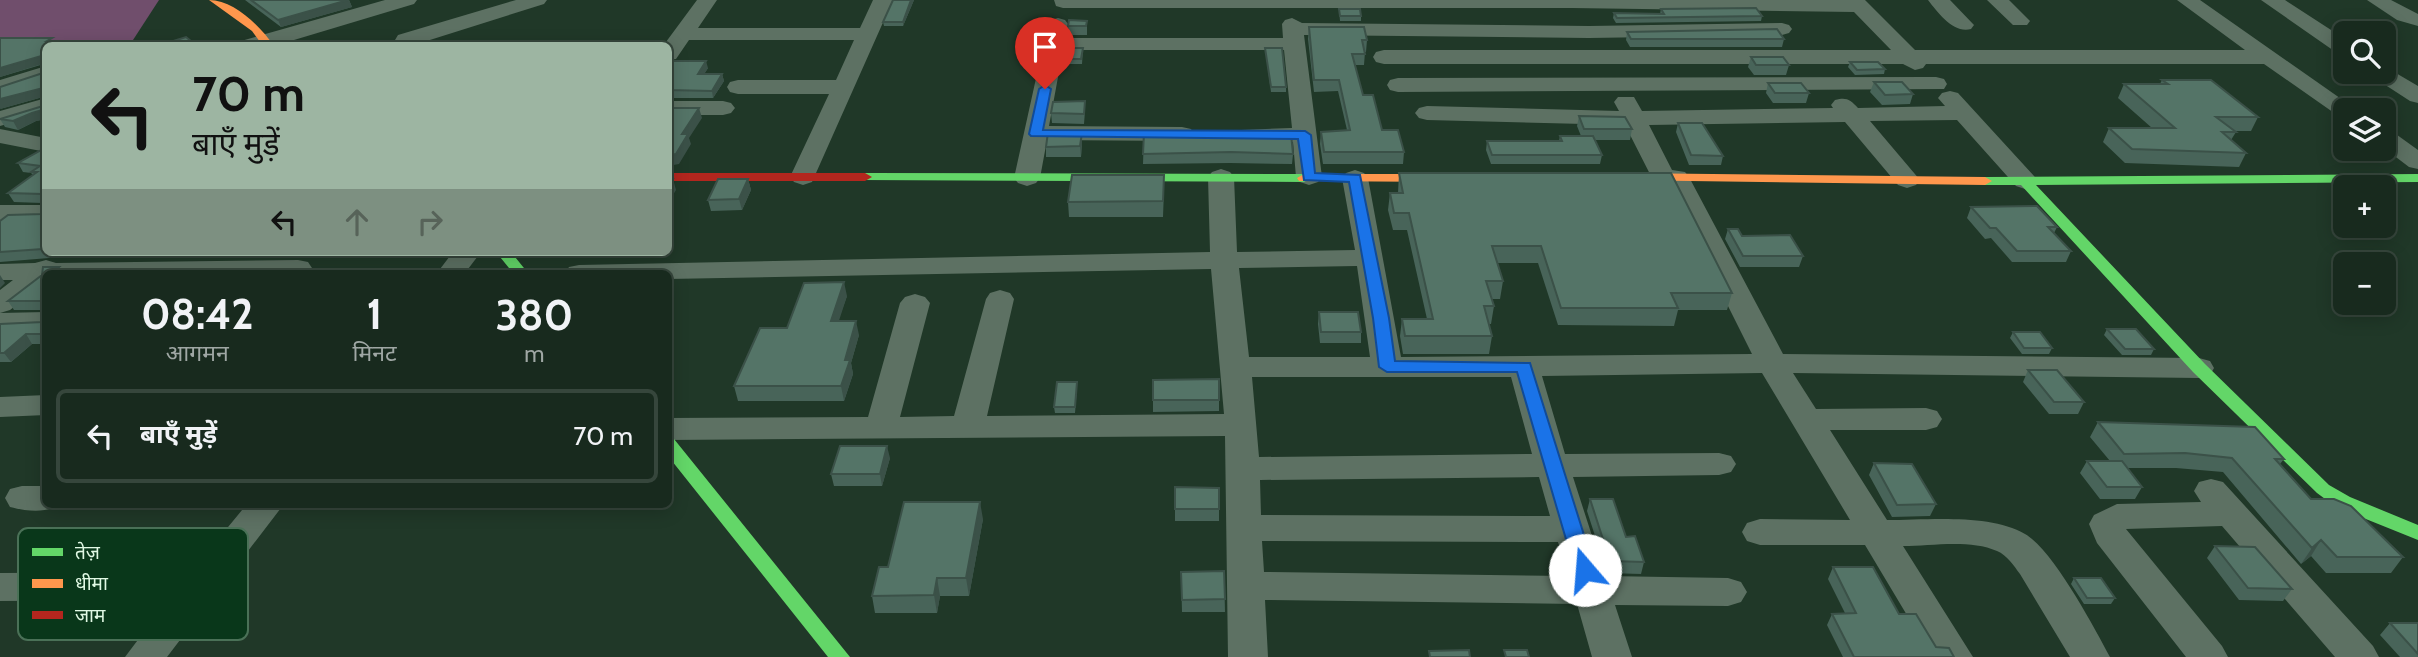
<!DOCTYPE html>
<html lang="hi">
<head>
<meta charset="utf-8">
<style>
  body { margin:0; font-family:Cabin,"Noto Sans Devanagari",sans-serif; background:#25362b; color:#f1f3f6; height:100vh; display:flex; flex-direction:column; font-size:26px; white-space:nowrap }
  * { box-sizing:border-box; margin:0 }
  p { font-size:23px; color:#9fa7a4 }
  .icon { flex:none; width:38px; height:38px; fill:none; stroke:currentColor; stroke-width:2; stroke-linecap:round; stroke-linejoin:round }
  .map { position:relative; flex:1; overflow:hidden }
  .panel { position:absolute; left:42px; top:270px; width:630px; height:238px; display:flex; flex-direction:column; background:#182a1e; border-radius:10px; box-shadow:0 4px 18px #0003,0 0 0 2px #36463c }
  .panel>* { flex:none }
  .guide { position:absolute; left:42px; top:42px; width:630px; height:214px; border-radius:10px; box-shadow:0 4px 18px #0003,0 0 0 2px #36463c; background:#9db5a2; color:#111; overflow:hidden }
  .controls { position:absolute; left:2333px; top:21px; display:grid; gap:14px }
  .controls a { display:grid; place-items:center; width:63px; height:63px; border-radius:10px; background:#182a1e; box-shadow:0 4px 18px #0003,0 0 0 2px #36463c; font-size:35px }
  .pin { position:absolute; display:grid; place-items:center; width:60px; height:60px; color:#fff; margin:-72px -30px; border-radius:50% 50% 50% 0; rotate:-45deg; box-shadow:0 0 7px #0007 }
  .pin .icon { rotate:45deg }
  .me { position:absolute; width:77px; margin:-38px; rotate:342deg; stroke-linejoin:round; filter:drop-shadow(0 0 5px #0008) }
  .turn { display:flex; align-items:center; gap:24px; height:147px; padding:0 35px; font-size:32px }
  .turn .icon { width:91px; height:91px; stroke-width:2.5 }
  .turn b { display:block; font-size:49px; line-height:60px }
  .lanes { display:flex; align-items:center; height:66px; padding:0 35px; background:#0003; justify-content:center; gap:35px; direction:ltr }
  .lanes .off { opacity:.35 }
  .eta { display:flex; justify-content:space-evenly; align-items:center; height:119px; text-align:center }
  .eta b { font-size:42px; font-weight:700; line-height:49px }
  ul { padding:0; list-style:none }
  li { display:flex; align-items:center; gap:21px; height:94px; margin:0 14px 10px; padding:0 21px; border:4px solid #36463c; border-radius:10px }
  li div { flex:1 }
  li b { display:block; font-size:26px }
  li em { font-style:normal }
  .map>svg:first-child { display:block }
  .green { fill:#704e6c }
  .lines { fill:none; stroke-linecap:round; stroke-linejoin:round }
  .street { fill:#5d7163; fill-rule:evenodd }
  .fast { fill:#63d668; fill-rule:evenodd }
  .slow { fill:#ff974d; fill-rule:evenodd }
  .jam { fill:#b3261e; fill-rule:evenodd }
  .wall { fill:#486459 }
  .shaded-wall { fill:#3b5148 }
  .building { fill:#547467; stroke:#3b5148; stroke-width:2 }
  .route { fill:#1a73e8; stroke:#114b97; stroke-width:2 }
  .key { fill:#09371a; stroke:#4a7157; stroke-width:2 }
  .key-label { font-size:19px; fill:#e0f8e4 }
</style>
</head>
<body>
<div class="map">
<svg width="2418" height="657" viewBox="0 0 2418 657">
  <rect width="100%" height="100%" fill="#203828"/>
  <path class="green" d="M0 0H159L133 40 0 42Z"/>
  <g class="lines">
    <path class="street" d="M385 0H417L414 4 274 46H239L241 41Z
      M516 0H547L544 4 414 45H398L395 40 398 35Z
      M697 0H717L698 28H860L873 0H893L812 182 803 185 794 182 790 177 829 94H738L730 92 727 87 730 82 738 80H836L854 40H689L676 59 668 60V46H663Z
      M1054 0H1865L1915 50H2245L2177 0H2200L2357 110H2345V117L2337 115 2264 64H1926L1923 68 1915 70 1903 64H1384L1376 62 1373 57 1376 52 1384 50H1891L1854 12 1572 8H1063L1056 6Z
      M1928 0H1950L1974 25 1971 29C1954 34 1938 13 1928 0Z
      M1987 0H2009L2030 21 2027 25H2013Z
      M2261 0H2285L2345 39V54L2337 53Z
      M2367 0H2391L2418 14V26L2397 20Z
      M1058 18 1065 20 1068 24 1066 38H1283L1282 24 1285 20 1292 18 1302 23 1589 26 1782 23 1789 25 1792 29 1789 33 1782 35 1589 38 1304 35 1322 177 1318 182 1309 185 1300 182 1296 177 1293 142 1241 140 1238 135 1241 130 1292 128 1284 50H1063L1049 126 1182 127 1191 129 1194 134 1191 139 1182 141 1047 140 1040 178 1036 183 1027 186 1018 183 1014 178 1048 24 1051 20Z
      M46 66V80L0 94V80Z
      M2384 66 2418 86V103L2410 101 2373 77 2370 72H2384Z
      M1936 77 1944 79 1947 84 1944 89 1398 92 1390 90 1387 85 1390 80 1398 78Z
      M1950 91 1958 93 2034 176 2038 181 2034 186 2025 189 2016 186 1957 120 1870 121 1920 180 1916 185 1907 188 1898 185 1845 122 1649 125 1672 170 1685 172 1689 177 1783 354 2199 358 2210 361 2214 368 2210 375 2199 378 1793 373 1816 409 1926 408 1937 411 1942 419 1937 427 1926 430H1830L1887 520C1926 520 1990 513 2025 534 2053 550 2094 627 2110 657H2070L2020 574C2014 566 2007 555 1997 551 1970 539 1931 546 1903 546L1973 657H1932L1865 545H1760L1747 541 1742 532 1747 523 1760 519 1850 520 1762 373 1542 376 1565 454 1719 453 1731 456 1736 464 1731 472 1719 475 1573 477 1605 576 1728 578 1741 582 1747 592 1741 602 1728 606 1615 605 1632 657H1592L1577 604 1265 600 1268 657H1228L1225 436 668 440V418L868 417 900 303 905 297 915 294 925 297 930 303 900 417 954 416 986 299 990 293 1000 290 1010 293 1014 299 987 416 1224 414 1211 269 668 279V273H565L569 267 579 265 1210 252 1208 177 1212 172 1221 169 1230 172 1234 177 1237 252 1355 250 1342 178 1346 173 1355 170 1364 173 1368 178 1401 357 1752 354 1667 184 1654 182 1625 125 1427 120 1419 118 1415 113 1419 108 1427 106 1619 111 1614 102 1618 97H1634L1642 111 1833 108 1831 105 1835 100C1846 97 1850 99 1858 108L1945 106 1938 98 1942 93ZM1357 266 1370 357H1249L1239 268ZM1252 377H1511L1532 454 1259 457ZM1539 477 1550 516 1261 515 1260 480ZM1262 541 1558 542 1568 576 1264 572Z
      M46 98V113L0 126V111Z
      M668 101H723L731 103 735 108 731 113 723 115H668Z
      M0 129 46 138V152L0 143Z
      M2384 130 2393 132 2418 150V169L2409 167 2384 148Z
      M0 205H46V221H0Z
      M453 252H481L465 273H437Z
      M46 260 56 263 298 260 308 262 312 268 309 273H46V282L10 310 0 313V290L13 280H0V264L35 263Z
      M46 312V330L0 331V313Z
      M46 395V415L0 417V397Z
      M2211 479 2223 482 2373 646 2379 657H2335L2222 526 2126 529 2222 646 2228 657H2186L2097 543 2089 524 2094 515 2117 504 2201 502 2194 491 2199 482Z
      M22 486H46V504H60C47 514 25 511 10 507L5 498 10 489Z
      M247 504H284L167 657H125L168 600 0 601V573L191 572Z"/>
    <path class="fast" d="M865 173 1304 174 1311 178 1304 182 860 180 858 177Z
      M2418 174V182L2036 185 2205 364 2329 485 2350 497 2418 525V540L2336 507 2317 493 2193 372 2021 185H1985L1978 181 1985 177Z
      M496 252H511L528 273H513Z
      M668 437 674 439 850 657H828L668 456Z"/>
    <path class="slow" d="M209 0C234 0 260 26 274 46H263L252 31Z
      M1622 173 1985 177 1992 181 1985 185 1617 180V174Z
      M1304 174H1450L1457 178 1450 182 1299 181 1297 178Z"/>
    <path class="jam" d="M668 173H865L872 177 865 181H668Z"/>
  </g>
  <path class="wall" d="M245 0H349L352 7 281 27Z
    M893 0H914L903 26H884L883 22Z
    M1339 9 1361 16V21H1340Z
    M1661 9 1762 16 1761 21 1616 23 1613 18 1614 13 1660 14Z
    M1087 21V35H1069L1068 26Z
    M1309 27 1367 40 1366 52H1365L1364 65H1355L1363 95 1382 130 1404 152 1403 164H1323L1320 144 1321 132 1347 130 1338 91 1314 92 1308 39Z
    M1627 32 1784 39 1782 47H1630L1626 40Z
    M0 38 46 46V119L36 121 18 130 5 127 0 119 43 106V97L0 109 43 73 44 64 0 77Z
    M1083 48 1082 64H1063V59Z
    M1265 48 1286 87V92H1271Z
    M1751 57 1789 65 1786 75H1754L1748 67Z
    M1850 62 1885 69 1884 74 1855 75 1848 67Z
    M668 66 708 68 704 74H722L724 81 713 98H668Z
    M2162 80 2258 117 2251 131H2233L2236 132 2231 140 2246 153 2239 167 2125 163 2103 142 2109 128H2152L2118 98 2124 84H2160Z
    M1874 82 1913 94 1910 104 1882 105 1870 92Z
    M1768 83 1809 93 1806 103H1773L1766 93Z
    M1085 111 1084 124 1052 123 1051 113Z
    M1579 116 1632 129 1630 140H1595L1602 155 1600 164H1491L1486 150 1487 141H1559L1560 136H1581L1577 126Z
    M1678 123 1723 156 1721 165H1689L1676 132Z
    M1144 133 1293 154 1292 164 1230 163 1143 164Z
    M1082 143 1081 157H1046V147Z
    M46 148V252H56L49 258 0 262V221L42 214V203L14 202 8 193 33 175 31 173 23 172 18 163Z
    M1399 173 1732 293 1727 310H1678L1674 326 1558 325 1538 263H1497L1503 281 1500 299H1492L1494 306 1491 324H1489L1492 336 1489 354H1403L1400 336 1402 319H1427L1407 230H1393L1388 210 1390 193H1398Z
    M748 179 751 190 742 210 711 211 708 200Z
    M1164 190 1163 217H1069L1068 202Z
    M1971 207 2057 227 2054 233 2071 251 2066 262H2012L1991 238 1985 239 1967 218Z
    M1728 229 1742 236 1803 256 1799 267H1740L1725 239Z
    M43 267H59L63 273H46V344H32L11 362H0V324L42 322V310H14L8 301 42 275Z
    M847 296 838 321 859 335 851 363 853 374 844 401H738L734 386 787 328Z
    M1319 312 1361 332V343H1320L1318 324Z
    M2107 329 2154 349 2151 355H2122L2104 335Z
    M2013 332 2052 348 2049 354H2022L2010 338Z
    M2028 370 2084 402 2078 414H2049L2023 382Z
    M1219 379V411L1153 412V400Z
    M1077 388 1075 413H1055L1054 407Z
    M2098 422 2284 459 2280 464 2311 499 2403 557 2391 573H2326L2311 556 2301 564 2223 472 2176 468H2127L2142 487 2135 499H2100L2080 473 2087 461H2110L2090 437Z
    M890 458 882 486H834L831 474Z
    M1874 463 1936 504 1930 516 1892 517 1869 475Z
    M1219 488V521H1175V509Z
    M1590 499 1626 537 1644 562 1641 574 1607 573 1587 511Z
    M983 519 969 596H940L937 613H875L872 596 888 567Z
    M2215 546 2292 589 2283 601 2239 600 2207 558Z
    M1833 567 1899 614 1936 647 1954 657H1843L1827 625 1832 614 1845 613 1828 579Z
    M1224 571 1225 612H1182L1181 572Z
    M2074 578 2115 598 2111 604H2084L2071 584Z
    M2390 623H2418V657H2400L2380 635Z"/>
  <path class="shaded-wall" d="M349 0 352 7 281 27 278 20Z
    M911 0H914L903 26V22Z
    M115 41 117 46H108Z
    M41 56 45 63 0 77V68Z
    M706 61 708 68 700 81 698 74Z
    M722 74 724 81 713 98 712 91Z
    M43 88 46 96 0 109V99Z
    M699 108 702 118 689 138 691 144 679 164 668 166V155Z
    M46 109V119L36 121 18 130 13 121 32 113Z
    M1082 133V143L1081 157 1080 146Z
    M673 179 676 190 668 203V187Z
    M748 179 751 190 742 210 739 199Z
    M46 247V252H56L49 258 43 249Z
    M59 267 63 273H52Z
    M0 275 5 283 0 288Z
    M844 282 847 296 834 336 831 321Z
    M856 321 859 335 851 363 853 374 844 401 841 386 845 360Z
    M26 334 32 344 11 362 4 353Z
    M887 446 890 458 882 486 880 474Z
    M980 502 983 519 969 596 966 578Z
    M2321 540 2311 556 2301 564 2312 548Z
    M937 578 940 596 937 613 934 595Z"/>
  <path class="building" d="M251 0H348L278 20Z
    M893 0H911L903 22H883Z
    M1756 8 1762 16 1617 18 1614 13 1664 14 1661 9Z
    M1339 9H1360L1361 16H1340Z
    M1069 20 1087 21 1086 26H1068Z
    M1309 27H1364L1367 40H1362L1365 54H1352L1363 95H1373L1382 130H1398L1404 152H1324L1321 132 1350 130 1339 80H1314Z
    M1777 29 1784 39H1631L1627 32Z
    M186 37 197 46H157Z
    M0 38H52L47 41H115L108 46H46V109L32 113 13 121 0 119 43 106V88L0 99V87L43 73 44 58 41 56 0 68Z
    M1065 48H1083L1081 59H1063Z
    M1265 48H1282L1286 87H1271Z
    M1751 57H1783L1789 65H1756Z
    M672 61H706L698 74H722L712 91 668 90V66Z
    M1850 62H1878L1885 69 1857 70Z
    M2162 80H2211L2258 117H2216L2236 132H2222L2246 153 2132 149 2109 128H2175L2124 84H2168Z
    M1874 82H1902L1913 94 1885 95Z
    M1768 83H1801L1809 93H1775Z
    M1085 101 1084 114 1051 113 1053 102Z
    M668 108H699L682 134H688L676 154 668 155Z
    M1579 116 1625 117 1632 129H1584Z
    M1678 123H1702L1723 156 1691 155Z
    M1048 132 1082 133 1080 146 1046 147Z
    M1144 133 1291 134 1293 154 1231 152 1143 154Z
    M1560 136H1593L1602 155H1492L1487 141H1562Z
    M45 148 46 247 43 249 0 252V221L8 215 42 214V194L8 193 37 172H31L40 166 18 163Z
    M1399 173H1671L1732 293H1671L1678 308H1561L1541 246H1492L1503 281H1486L1494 306H1484L1492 336H1405L1402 319H1433L1409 213H1394L1390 193H1403Z
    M1072 175H1164L1163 201 1068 202Z
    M668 179H673L668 187Z
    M718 179H748L739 199 708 200Z
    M2037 206 2057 227H2048L2071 251H2017L1996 228H1990L1971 207Z
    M1728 229H1738L1742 236 1790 235 1803 256H1743Z
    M43 267H59L52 273H46V278L44 279H46V331L42 334H26L4 353H0V324L42 322V301H8L42 275Z
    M844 282 831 321H856L845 360H850L841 386H734L760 328H787L804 283Z
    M1319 312H1358L1361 332H1321Z
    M2107 329H2136L2154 349H2125Z
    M2013 332H2040L2052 348H2024Z
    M2028 370H2057L2084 402H2054Z
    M1219 379V400H1153V380Z
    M1057 382H1077L1075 407H1054Z
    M2098 422 2255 427 2284 459H2275L2311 499H2334L2351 506 2403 557H2337L2321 540 2312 548 2232 458 2185 453 2124 454Z
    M840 446H887L880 474H831Z
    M2087 461H2122L2142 487H2107Z
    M1874 463 1912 464 1936 504 1897 505Z
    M1175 487 1219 488V509H1175Z
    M1590 499H1613L1626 537 1635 536 1644 562 1610 561Z
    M904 502H980L966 578H937L934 595 872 596 879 567H888Z
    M2215 546 2255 547 2292 589 2248 588Z
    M1833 567H1873L1899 614H1916L1936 647 1949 648 1954 657H1854L1832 614 1856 613Z
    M1224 571 1225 599 1182 600 1181 572Z
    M2074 578H2101L2115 598H2087Z
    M2390 623H2418V654Z
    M1469 650 1470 657H1430L1429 651Z
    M1504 650H1527L1529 657H1506Z"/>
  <path class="route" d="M1045 85 1051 89 1043 130 1305 131 1311 135 1315 173 1360 175 1389 318 1395 361 1530 363 1595 570 1592 576 1585 578 1578 576 1575 570 1517 372H1387L1379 367 1373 318 1349 182 1304 180 1298 139 1031 136 1029 134 1039 89Z"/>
  <rect x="18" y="528" width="230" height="112" rx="10" class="key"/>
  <rect x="32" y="548" width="31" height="8" fill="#63d668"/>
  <rect x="32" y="579" width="31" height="9" fill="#ff974d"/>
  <rect x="32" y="611" width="31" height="8" fill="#b3261e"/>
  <g class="key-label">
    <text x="75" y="559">तेज़</text>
    <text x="75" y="590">धीमा</text>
    <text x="75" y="622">जाम</text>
  </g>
</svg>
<div class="controls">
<a><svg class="icon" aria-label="search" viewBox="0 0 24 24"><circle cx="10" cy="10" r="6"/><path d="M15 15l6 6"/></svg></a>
<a><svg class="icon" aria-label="layers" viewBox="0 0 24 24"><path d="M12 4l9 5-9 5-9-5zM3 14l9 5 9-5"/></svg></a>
<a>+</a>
<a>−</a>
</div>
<div class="pin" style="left:1045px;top:89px;background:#d93025"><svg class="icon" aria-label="arrive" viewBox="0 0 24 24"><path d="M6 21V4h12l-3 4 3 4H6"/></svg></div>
<svg class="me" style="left:1585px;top:570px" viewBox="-20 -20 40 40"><circle r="19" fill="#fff"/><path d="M0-13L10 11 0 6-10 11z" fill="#1a73e8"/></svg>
<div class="guide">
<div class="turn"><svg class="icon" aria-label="left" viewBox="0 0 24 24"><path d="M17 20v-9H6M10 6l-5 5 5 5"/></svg><div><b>70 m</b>बाएँ मुड़ें</div></div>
<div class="lanes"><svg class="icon" aria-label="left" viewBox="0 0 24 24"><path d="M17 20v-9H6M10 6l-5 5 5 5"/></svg><svg class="icon off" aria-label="ahead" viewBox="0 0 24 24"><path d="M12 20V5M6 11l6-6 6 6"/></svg><svg class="icon off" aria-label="right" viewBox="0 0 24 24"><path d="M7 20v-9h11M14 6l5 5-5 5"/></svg></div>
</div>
<section class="panel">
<div class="eta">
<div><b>08:42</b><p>आगमन</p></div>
<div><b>1</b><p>मिनट</p></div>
<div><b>380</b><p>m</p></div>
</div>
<ul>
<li><svg class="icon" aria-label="left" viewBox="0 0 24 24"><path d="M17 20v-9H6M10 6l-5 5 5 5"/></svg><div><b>बाएँ मुड़ें</b></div><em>70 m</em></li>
</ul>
</section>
</div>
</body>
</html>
